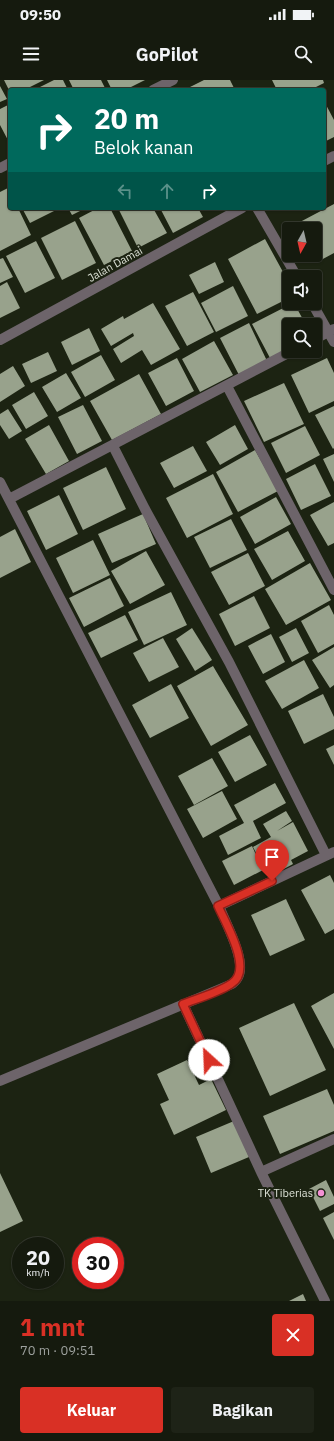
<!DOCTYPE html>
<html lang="id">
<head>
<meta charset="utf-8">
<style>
  body { margin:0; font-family:"IBM Plex Sans",sans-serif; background:#1e2317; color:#f1f3f6; height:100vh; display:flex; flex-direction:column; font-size:15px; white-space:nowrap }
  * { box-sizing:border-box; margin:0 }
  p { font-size:13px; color:#9da19e }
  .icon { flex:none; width:22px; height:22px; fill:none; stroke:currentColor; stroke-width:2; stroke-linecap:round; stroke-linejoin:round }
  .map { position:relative; height:1221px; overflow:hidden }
  .side { display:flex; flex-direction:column; background:#151a0e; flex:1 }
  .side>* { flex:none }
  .banner { position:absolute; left:8px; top:8px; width:318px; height:122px; border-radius:4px; box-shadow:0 1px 3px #0004,0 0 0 1px #34382e; background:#00695c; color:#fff; overflow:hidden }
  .needle { width:26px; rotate:188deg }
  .buttons { position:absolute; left:282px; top:142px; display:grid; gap:8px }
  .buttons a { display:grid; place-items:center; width:40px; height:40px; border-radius:4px; background:#151a0e; box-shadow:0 1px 3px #0004,0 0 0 1px #34382e; font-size:20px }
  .speed { position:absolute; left:12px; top:1157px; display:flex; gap:8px; font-size:20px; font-weight:700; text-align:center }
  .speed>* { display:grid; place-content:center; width:52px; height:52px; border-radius:50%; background:#151a0e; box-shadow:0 1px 3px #0004,0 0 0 1px #34382e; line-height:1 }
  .speed small { font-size:10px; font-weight:400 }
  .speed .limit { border:6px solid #d22; background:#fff; color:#111 }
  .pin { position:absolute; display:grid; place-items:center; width:34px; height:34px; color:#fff; margin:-41px -17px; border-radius:50% 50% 50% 0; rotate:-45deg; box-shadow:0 0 4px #0007 }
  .pin .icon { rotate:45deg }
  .me { position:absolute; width:44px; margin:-22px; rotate:335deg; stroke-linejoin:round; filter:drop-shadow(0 0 3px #0008) }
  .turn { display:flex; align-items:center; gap:14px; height:84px; padding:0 20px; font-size:18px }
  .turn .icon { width:52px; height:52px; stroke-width:2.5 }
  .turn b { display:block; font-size:28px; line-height:34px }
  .lanes { display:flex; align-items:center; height:38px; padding:0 20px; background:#0003; justify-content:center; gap:20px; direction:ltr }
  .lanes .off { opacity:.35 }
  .round { display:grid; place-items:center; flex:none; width:42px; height:42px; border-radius:4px; background:#1e2317 }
  .headline { display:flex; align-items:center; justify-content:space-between; height:68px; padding:0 20px }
  h1 { font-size:24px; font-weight:700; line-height:30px; color:#d93025 }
  .action { display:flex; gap:8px; margin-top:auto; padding:8px 20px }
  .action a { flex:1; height:46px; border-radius:4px; background:#d93025; color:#fff; font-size:16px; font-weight:700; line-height:46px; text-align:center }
  .action a+a { background:#1e2317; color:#f1f3f6 }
  .status { display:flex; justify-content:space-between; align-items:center; height:28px; padding:0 20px; background:#151a0e; direction:ltr }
  .status svg { height:11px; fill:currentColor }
  header { display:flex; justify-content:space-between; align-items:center; height:52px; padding:0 20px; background:#151a0e; font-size:18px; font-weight:700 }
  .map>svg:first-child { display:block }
  .building { fill:#98a28c }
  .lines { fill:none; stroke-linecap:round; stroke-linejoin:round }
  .minor { stroke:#6d646a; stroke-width:10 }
  .route-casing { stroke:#8d1f18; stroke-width:10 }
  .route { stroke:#d93025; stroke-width:7 }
  .poi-dot { fill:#f491d4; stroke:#1c2312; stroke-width:1.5 }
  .labels { text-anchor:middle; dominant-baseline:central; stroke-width:4; stroke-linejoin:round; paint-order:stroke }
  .street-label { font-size:11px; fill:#dce1d6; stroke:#1c2312 }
  .poi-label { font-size:11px; fill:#dce1d6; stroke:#1c2312; text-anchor:end }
</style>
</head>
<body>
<div class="status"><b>09:50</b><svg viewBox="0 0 49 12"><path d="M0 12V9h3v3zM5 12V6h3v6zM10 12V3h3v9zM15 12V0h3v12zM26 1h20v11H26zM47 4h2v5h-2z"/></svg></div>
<header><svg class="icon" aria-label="menu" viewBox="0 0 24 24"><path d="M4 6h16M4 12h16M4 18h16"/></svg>GoPilot<svg class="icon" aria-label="search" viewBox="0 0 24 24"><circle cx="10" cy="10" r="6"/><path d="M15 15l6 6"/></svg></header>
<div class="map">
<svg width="334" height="1221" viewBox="0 0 334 1221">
  <rect width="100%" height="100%" fill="#1c2312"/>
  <path class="building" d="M4 0H44L24 10H10V12Z
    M54 0H63L68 10H34Z
    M69 0H101L106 10H74Z
    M107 0H145L125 10H112Z
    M204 0H230L235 10H191L190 7Z
    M272 0H323L324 3 310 10H277Z
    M0 6 7 19 0 22Z
    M324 21 334 40V57L324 62Z
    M10 24V64L0 45V29Z
    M8 108 10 113V128H18L31 155 0 171V112Z
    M334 124V173L321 180 315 169V149H304L300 142Z
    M22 128H60L30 143Z
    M68 128H86L72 135Z
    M98 128H110L132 171 104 185 79 138Z
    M118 128H153L167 153 138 168Z
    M160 128H198L203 137 173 153Z
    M75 141 96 183 62 200 41 158Z
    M265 159 289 203V218L257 234 228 179Z
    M36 161 55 198 25 213 6 176Z
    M3 178 13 197 0 203V179Z
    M215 182 224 202 199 214 189 195Z
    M7 202 20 228 0 238V206Z
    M233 206 248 236 216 252 201 223Z
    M193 212 214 252 187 266 165 226Z
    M153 223 180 269 151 285 142 270 121 283 113 269 134 256 133 253 111 266 101 249 123 236 124 239Z
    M293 223H294L306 245H289V269L270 278 252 244Z
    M249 243 267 281 239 295 220 258Z
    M89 248 100 271 72 285 61 262Z
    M214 261 233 295 200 312 182 279Z
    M48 272 57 291 31 303 22 284Z
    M101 275 115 300 85 317 71 292Z
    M177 278 194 311 166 326 148 293Z
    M327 278 334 293V321L309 333 291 295Z
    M13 286 25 306 0 322V294Z
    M66 293 81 318 57 332 42 307Z
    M139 294 161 334 112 360 90 321Z
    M284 303 304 344 264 362 244 321Z
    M34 312 48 336 26 349 12 325Z
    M83 325 102 361 77 374 58 337Z
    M334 326V368L333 369 315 335Z
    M8 329 22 351 9 359 0 345V334Z
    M49 345 69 381 46 394 25 359Z
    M235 345 248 369 220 385 206 362Z
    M305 346 320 375 286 393 271 363Z
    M193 366 207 391 174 408 160 383Z
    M255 370 278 411 238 432 216 392Z
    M334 374V402L323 379Z
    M315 384 331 416 301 430 286 399Z
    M106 387 126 429 83 450 63 408Z
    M213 394 233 434 187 458 166 418Z
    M59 415 78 454 46 470 27 431Z
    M276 417 291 444 255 464 240 437Z
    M334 422V463L328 466 310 435Z
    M143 434 156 464 112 483 98 454Z
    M231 439 247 470 210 488 194 457Z
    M15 449 31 482 0 498V457Z
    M288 451 305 481 272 500 254 469Z
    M93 460 110 495 73 513 56 478Z
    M146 471 165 505 130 524 111 491Z
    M248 473 265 506 229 525 211 492Z
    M310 483 331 520 286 545 265 509Z
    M110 498 124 526 84 547 69 518Z
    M171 512 187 545 144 565 128 532Z
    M254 516 270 548 235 566 219 534Z
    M329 525 334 535V564L318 573 301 541Z
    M125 535 138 560 101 578 88 553Z
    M192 548 212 580 195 591 176 559Z
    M296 548 309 573 292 582 279 557Z
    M271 554 285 582 263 594 248 566Z
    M163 558 179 587 149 602 133 573Z
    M334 567V605L330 608 312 580Z
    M304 580 319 608 282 629 265 601Z
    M213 586 248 645 211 666 177 606Z
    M171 604 189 638 150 658 132 625Z
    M323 614 334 637V649L304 664 288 631Z
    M250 655 267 685 235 702 218 672Z
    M334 665V685L326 669Z
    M212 678 228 706 194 725 178 696Z
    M275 703 286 723 253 741 261 758 228 775 219 756 244 743 234 725Z
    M222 711 237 739 203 758 187 729Z
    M286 731 292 741 277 751 293 742 308 771 291 780 293 784 269 797 253 767 271 757 263 744Z
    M252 766 263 790 234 805 222 781Z
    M330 795 334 803V849L325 854 301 810Z
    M286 819 305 860 270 876 251 835Z
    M334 913V969L311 926Z
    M294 923 326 990 270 1016 239 948Z
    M187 980 199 1005 211 999 226 1030 174 1055 160 1024 169 1020 157 994Z
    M327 1009 334 1025V1051L280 1074 263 1036Z
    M234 1041 249 1077 211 1093 196 1057Z
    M0 1093 23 1141 0 1152Z
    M326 1100 334 1117V1124L320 1131 309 1109Z
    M334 1132V1160L323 1138Z
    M303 1214 306 1221H289Z"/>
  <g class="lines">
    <path class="minor" d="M153 10 173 0
      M324 81 334 76
      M0 88 10 83
      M257 128 297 197
      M312 223 334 262
      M315 259 334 249
      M0 260 242 128
      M227 306 334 510
      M113 366 145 429 229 582 326 775
      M0 402 219 826C225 842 247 881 238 897 237 900 234 902 232 904L0 1001
      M9 419 292 271
      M219 826 334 772
      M183 924 261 1092 325 1221
      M261 1092 334 1059"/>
  </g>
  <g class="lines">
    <g class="route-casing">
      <path id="route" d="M209 980 183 924C199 918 217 913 231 904 254 891 226 844 218 826L272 801"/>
    </g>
    <use href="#route" class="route"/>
  </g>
  <circle class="poi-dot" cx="321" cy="1113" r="4"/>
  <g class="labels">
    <g class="street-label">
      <text transform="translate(115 184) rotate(-29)">Jalan Damai</text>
    </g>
    <g class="poi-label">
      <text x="313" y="1113">TK Tiberias</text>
    </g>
  </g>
</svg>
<div class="buttons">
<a><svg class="needle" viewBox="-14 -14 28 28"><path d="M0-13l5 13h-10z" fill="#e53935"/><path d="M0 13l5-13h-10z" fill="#9da19e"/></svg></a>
<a><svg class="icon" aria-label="sound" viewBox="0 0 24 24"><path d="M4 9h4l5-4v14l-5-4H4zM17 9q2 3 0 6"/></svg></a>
<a><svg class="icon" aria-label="search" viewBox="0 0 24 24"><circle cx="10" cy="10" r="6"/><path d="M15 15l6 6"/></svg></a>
</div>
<div class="speed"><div>20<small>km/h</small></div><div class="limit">30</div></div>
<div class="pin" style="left:272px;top:801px;background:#d93025"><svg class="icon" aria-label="arrive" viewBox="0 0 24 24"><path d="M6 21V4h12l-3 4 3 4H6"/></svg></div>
<svg class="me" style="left:209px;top:980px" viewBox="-20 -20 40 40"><circle r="19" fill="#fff"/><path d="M0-13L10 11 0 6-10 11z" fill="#d93025"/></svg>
<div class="banner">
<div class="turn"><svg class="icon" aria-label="right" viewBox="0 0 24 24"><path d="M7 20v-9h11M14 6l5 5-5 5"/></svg><div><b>20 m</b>Belok kanan</div></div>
<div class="lanes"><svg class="icon off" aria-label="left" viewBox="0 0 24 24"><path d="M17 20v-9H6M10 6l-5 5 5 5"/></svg><svg class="icon off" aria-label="ahead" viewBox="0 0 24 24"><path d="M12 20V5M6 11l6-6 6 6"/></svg><svg class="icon" aria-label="right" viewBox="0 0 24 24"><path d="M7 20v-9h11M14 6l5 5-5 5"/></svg></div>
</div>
</div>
<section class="side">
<div class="headline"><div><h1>1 mnt</h1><p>70 m · 09:51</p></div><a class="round" style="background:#d93025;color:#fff"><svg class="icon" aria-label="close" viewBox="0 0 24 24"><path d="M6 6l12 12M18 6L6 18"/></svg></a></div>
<div class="action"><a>Keluar</a><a>Bagikan</a></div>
</section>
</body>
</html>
